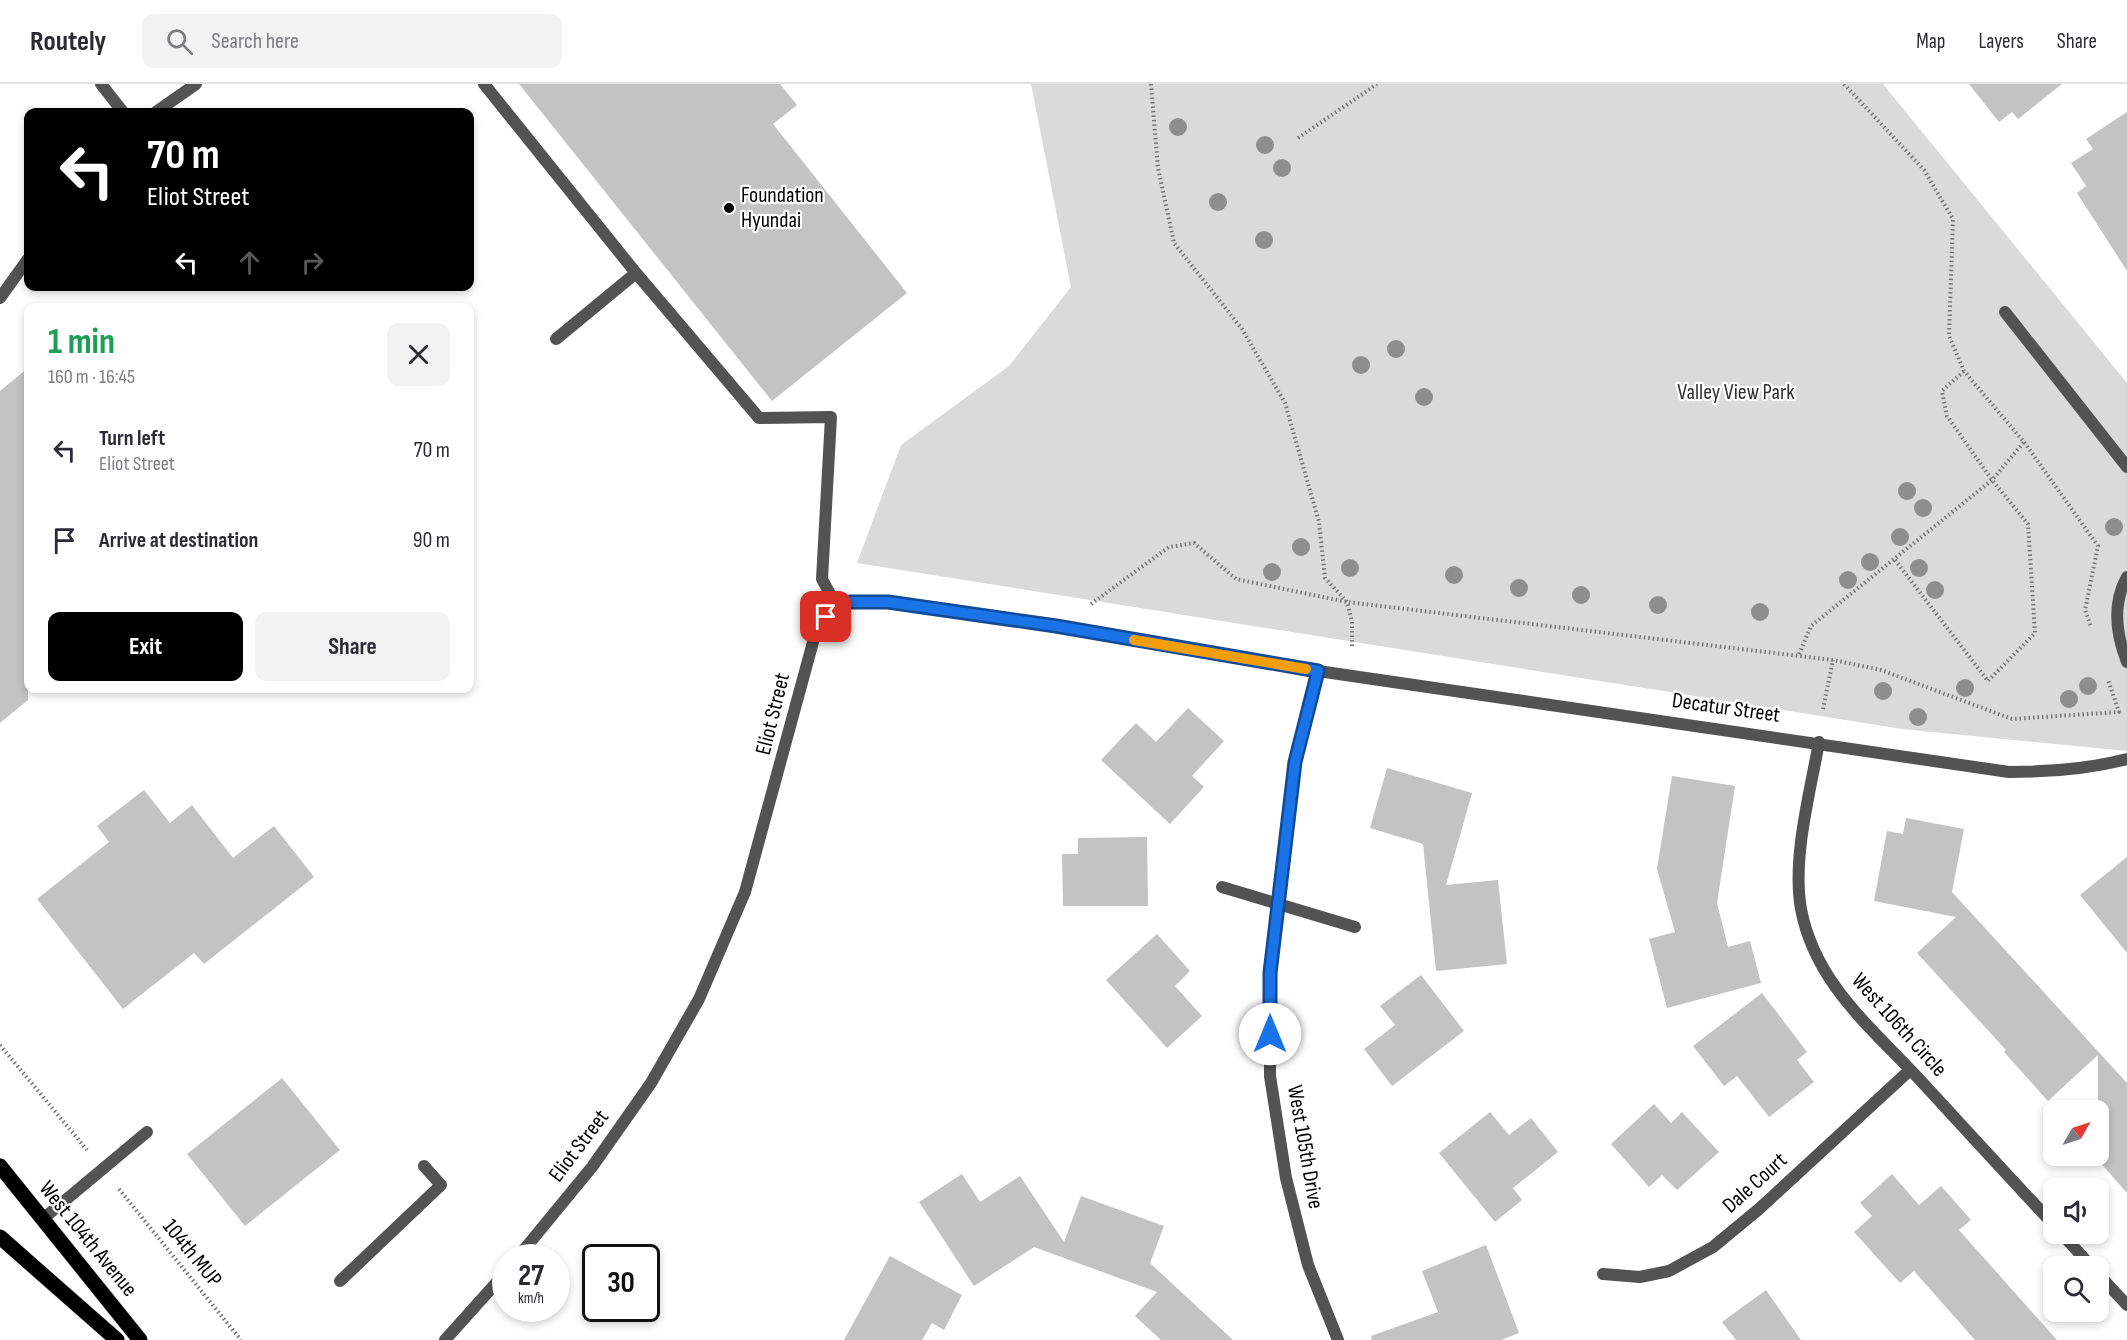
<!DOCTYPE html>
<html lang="en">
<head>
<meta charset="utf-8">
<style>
  body { margin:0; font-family:"Sofia Sans Condensed",sans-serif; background:#f2f2f3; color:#2b2b33; height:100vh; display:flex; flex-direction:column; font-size:22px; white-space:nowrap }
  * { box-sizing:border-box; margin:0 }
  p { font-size:20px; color:#7c7c81 }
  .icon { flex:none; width:33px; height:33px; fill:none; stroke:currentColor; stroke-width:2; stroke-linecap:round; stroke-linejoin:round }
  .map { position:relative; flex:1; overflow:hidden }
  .details { position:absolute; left:24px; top:219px; width:450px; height:390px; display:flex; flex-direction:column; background:#fff; border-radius:12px; box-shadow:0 3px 9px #0003 }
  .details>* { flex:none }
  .banner { position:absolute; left:24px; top:24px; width:450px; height:183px; border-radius:12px; box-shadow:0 3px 9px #0003; background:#000; color:#fff; overflow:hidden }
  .needle { width:39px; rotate:51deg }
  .tools { position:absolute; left:2043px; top:1016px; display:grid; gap:12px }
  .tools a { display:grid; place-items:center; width:66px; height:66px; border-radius:12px; background:#fff; box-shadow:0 3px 9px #0003; font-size:30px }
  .speed { position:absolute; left:492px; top:1160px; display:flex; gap:12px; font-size:30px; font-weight:700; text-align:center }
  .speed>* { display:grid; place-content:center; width:78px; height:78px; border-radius:50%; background:#fff; box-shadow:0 3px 9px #0003; line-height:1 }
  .speed small { font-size:15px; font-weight:400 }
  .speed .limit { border:3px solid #111; border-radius:9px; background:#fff; color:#111 }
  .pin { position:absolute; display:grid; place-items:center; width:51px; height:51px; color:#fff; margin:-26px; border-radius:12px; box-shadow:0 3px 9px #0006 }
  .me { position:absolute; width:66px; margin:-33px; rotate:0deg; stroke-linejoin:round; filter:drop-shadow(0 0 4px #0008) }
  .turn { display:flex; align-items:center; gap:21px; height:126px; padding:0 24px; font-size:27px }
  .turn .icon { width:78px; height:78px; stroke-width:2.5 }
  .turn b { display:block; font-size:42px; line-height:51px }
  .lanes { display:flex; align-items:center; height:57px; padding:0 24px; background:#0003; justify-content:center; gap:30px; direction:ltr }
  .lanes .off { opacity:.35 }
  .round { display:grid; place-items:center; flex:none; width:63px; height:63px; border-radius:12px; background:#f2f2f3 }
  .headline { display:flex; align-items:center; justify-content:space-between; height:102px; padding:0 24px }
  h1 { font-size:36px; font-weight:700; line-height:45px; color:#1e9e55 }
  .primary-button { display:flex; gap:12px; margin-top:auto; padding:12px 24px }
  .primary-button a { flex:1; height:69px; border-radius:12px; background:#000; color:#fff; font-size:24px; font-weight:700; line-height:69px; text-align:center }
  .primary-button a+a { background:#f2f2f3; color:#2b2b33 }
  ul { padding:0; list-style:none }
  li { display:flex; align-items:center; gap:18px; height:90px; padding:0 24px }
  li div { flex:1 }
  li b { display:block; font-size:22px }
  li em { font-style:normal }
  header { display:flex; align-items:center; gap:36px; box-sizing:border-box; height:84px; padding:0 30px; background:#fff; border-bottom:2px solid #e1e1e2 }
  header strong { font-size:28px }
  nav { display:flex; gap:33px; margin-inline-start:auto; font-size:21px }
  .search { width:420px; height:54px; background:#f2f2f3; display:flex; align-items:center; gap:15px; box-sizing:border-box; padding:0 21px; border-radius:12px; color:#7c7c81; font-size:22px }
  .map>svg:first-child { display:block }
  .green { fill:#dadada }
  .building { fill:#c3c3c3 }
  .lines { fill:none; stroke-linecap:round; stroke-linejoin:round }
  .primary-casing { stroke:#dbdbdb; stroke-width:16 }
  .path { stroke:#757575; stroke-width:4; stroke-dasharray:1.5 3; stroke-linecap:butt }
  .service { stroke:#535353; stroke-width:12 }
  .minor { stroke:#535353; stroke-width:12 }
  .primary { stroke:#000; stroke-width:15 }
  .tree { fill:#8e8e8e }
  .route-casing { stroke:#114b97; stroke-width:15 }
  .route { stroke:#1a73e8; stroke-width:10 }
  .slow { stroke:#f59e0b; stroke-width:10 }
  .poi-dot { fill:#000; stroke:#fff; stroke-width:2 }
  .labels { text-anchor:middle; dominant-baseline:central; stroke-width:4.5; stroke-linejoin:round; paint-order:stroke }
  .poi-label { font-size:22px; fill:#000; stroke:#fff; text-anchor:start }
  .park-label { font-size:22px; fill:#313131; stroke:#fff }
  .street-label { font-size:22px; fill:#000; stroke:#fff }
</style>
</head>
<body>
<header>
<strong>Routely</strong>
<div class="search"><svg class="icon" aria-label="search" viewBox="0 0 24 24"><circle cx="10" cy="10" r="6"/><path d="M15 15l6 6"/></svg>Search here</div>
<nav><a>Map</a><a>Layers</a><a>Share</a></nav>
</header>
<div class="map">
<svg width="2127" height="1256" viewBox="0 0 2127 1256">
  <rect width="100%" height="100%" fill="#fff"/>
  <path class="green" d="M1031 0H1883L2127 299V667L1902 645 857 479 901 361 1009 282 1071 203Z"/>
  <path class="building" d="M519 0H780L797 21 773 40 907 209 772 317Z
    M1969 0H2062L2018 35 2012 28 1999 38Z
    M2127 28V187L2077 109 2086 102 2071 79 2093 65 2086 55Z
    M28 284V616L0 639V307Z
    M1188 624 1224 657 1192 692 1204 703 1170 740 1101 676 1136 639 1156 658Z
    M1387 684 1472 709 1446 801 1498 796 1507 880 1436 887 1423 760 1370 744Z
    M1672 692 1735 702 1717 819 1728 863 1750 857 1761 899 1667 924 1649 855 1675 848 1657 785Z
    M144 706 170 739 192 721 233 774 274 742 314 793 204 880 194 869 123 925 37 815 109 758 97 742Z
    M1906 734 1964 745 1952 808 2127 999V1109L2098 1076V971L2048 1017 2004 968 2006 966 1917 869 1956 833 1874 817 1887 747 1903 750Z
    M1147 753 1148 822H1063L1062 770H1078V754Z
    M2127 773V869L2080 811Z
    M1157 850 1190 887 1175 902 1202 932 1167 964 1106 896Z
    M1421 891 1464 947 1392 1002 1364 965 1395 941 1380 922Z
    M1762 909 1807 968 1797 976 1814 998 1769 1033 1737 992 1724 1002 1693 962Z
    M282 994 340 1066 245 1142 187 1070Z
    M1654 1020 1671 1039 1682 1028 1719 1068 1677 1106 1662 1091 1649 1103 1611 1060Z
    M1490 1028 1509 1051 1531 1034 1558 1068 1513 1104 1522 1116 1495 1138 1439 1069Z
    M962 1090 980 1118 1020 1092 1064 1158 1081 1112 1164 1142 1150 1179 1233 1256H1161L1135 1232 1157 1208 1034 1163 974 1202 919 1118Z
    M1892 1090 1919 1121 1941 1102 1971 1136 1959 1146 2057 1256H1975L1914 1187 1900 1199 1854 1148 1872 1132 1860 1119Z
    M1486 1161 1519 1249 1501 1256H1372L1371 1252 1438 1228 1422 1187Z
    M890 1172 962 1211 944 1246 932 1239 922 1256H844Z
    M1766 1206 1801 1256H1736L1722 1238Z"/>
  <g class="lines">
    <g class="primary-casing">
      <path id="primary" d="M0 1082 140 1256
        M0 1153 117 1256"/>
    </g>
    <path class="path" d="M1151 0 1158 84 1174 159 1242 245 1285 319 1319 438 1325 494 1347 518 1352 538V564
      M1844 0 1924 86 1953 135 1949 252 1964 287 2024 358 2098 462 2085 526 2091 543
      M1298 54 1377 0
      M1895 476 1988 597 2035 549 2028 440 1992 396 1947 332 1942 307 1964 287
      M1091 520 1169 463 1194 459 1236 495 1347 518 1833 576 1881 586 2012 635 2119 628 2108 596
      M1799 570 1811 542 1992 396 2024 358
      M1823 625 1833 576
      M0 961 87 1066
      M119 1105 241 1256"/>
    <path class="service" d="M101 0 123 28
      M484 0 636 189
      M156 28 196 0
      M0 214 28 175
      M2005 228 2127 383
      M556 255 636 189 759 334 831 333 822 495 837 523
      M2127 493C2112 520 2116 550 2127 578
      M44 1134 147 1048
      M340 1197 441 1101 424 1082"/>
    <path class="minor" d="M1318 587 1295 678 1270 889V992L1286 1094 1308 1181 1338 1256
      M1819 658C1810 709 1792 774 1801 825 1815 900 1873 945 1921 997 1965 1045 2009 1093 2054 1141
      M1222 803 1355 843
      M2061 1149 2091 1182
      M518 1173 592 1083 651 999 699 915 745 808 816 547 837 523 850 518H888L1056 542 1318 587 2009 688C2049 688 2088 685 2127 675
      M1603 1190 1640 1193 1669 1187 1713 1163 1759 1125 1910 986
      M2098 1190 2127 1221
      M445 1256 506 1188"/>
    <use href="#primary" class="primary"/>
  </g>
  <g class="tree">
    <circle cx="1178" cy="43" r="9"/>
    <circle cx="1265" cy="61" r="9"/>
    <circle cx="1282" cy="84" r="9"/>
    <circle cx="1218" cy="118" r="9"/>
    <circle cx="1264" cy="156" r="9"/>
    <circle cx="1396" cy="265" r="9"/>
    <circle cx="1361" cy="281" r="9"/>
    <circle cx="1424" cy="313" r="9"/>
    <circle cx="1907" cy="407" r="9"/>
    <circle cx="1923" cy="424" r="9"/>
    <circle cx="2114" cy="443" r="9"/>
    <circle cx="1900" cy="453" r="9"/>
    <circle cx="1301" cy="463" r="9"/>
    <circle cx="1870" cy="478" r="9"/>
    <circle cx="1350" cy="484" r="9"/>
    <circle cx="1919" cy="484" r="9"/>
    <circle cx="1272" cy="488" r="9"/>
    <circle cx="1454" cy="491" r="9"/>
    <circle cx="1848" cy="496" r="9"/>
    <circle cx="1519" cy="504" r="9"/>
    <circle cx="1935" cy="506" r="9"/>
    <circle cx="1581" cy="511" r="9"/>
    <circle cx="1658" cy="521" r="9"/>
    <circle cx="1760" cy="528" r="9"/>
    <circle cx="2088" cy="602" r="9"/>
    <circle cx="1965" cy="604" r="9"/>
    <circle cx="1883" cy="607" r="9"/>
    <circle cx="2069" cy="615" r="9"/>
    <circle cx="1918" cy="633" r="9"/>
  </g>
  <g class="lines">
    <g class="route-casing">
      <path id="route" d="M826 533 837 523 850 518H888L1056 542 1318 587 1295 678 1270 889V950"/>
    </g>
    <use href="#route" class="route"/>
    <path class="slow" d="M1134 556 1306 585"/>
  </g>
  <circle class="poi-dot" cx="729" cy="124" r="6"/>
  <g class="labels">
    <g class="poi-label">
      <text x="741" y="111">Foundation<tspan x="741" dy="25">Hyundai</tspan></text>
    </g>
    <g class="park-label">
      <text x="1736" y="308">Valley View Park</text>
    </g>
    <g class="street-label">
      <text transform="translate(1726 624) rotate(8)">Decatur Street</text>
      <text transform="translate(773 630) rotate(-76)">Eliot Street</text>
      <text transform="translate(1899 941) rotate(48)">West 106th Circle</text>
      <text transform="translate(579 1062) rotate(-53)">Eliot Street</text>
      <text transform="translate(1305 1063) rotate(80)">West 105th Drive</text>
      <text transform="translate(1755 1099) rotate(-42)">Dale Court</text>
      <text transform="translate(88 1155) rotate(51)">West 104th Avenue</text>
      <text transform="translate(192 1169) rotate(51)">104th MUP</text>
    </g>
  </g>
</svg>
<div class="tools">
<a><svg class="needle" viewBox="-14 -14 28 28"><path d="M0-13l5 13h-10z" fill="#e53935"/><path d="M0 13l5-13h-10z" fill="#7c7c81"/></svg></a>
<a><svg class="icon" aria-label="sound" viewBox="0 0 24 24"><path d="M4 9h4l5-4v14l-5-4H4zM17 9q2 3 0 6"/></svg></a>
<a><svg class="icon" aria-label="search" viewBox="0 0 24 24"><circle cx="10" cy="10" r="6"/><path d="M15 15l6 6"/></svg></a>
</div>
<div class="speed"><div>27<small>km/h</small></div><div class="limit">30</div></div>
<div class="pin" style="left:826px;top:533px;background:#d93025"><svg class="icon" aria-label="arrive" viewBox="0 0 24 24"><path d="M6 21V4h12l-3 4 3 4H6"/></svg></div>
<svg class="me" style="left:1270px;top:950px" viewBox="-20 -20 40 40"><circle r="19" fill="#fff"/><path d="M0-13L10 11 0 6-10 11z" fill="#1a73e8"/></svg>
<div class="banner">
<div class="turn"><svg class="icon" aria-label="left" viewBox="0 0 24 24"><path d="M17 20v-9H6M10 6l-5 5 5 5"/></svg><div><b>70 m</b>Eliot Street</div></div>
<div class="lanes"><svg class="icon" aria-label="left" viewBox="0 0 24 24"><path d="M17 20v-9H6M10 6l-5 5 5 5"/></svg><svg class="icon off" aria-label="ahead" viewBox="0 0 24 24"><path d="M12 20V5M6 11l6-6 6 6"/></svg><svg class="icon off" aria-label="right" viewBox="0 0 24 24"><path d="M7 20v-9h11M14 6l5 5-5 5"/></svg></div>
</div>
<section class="details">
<div class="headline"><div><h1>1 min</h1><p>160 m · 16:45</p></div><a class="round"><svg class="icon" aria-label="close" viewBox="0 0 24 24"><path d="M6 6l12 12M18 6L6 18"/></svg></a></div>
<ul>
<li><svg class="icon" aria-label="left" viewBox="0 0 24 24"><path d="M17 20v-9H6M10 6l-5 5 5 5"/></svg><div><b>Turn left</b><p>Eliot Street</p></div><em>70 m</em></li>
<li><svg class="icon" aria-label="arrive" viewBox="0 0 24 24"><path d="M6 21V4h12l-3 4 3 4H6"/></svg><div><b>Arrive at destination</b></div><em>90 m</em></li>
</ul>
<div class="primary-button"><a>Exit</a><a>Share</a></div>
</section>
</div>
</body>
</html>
